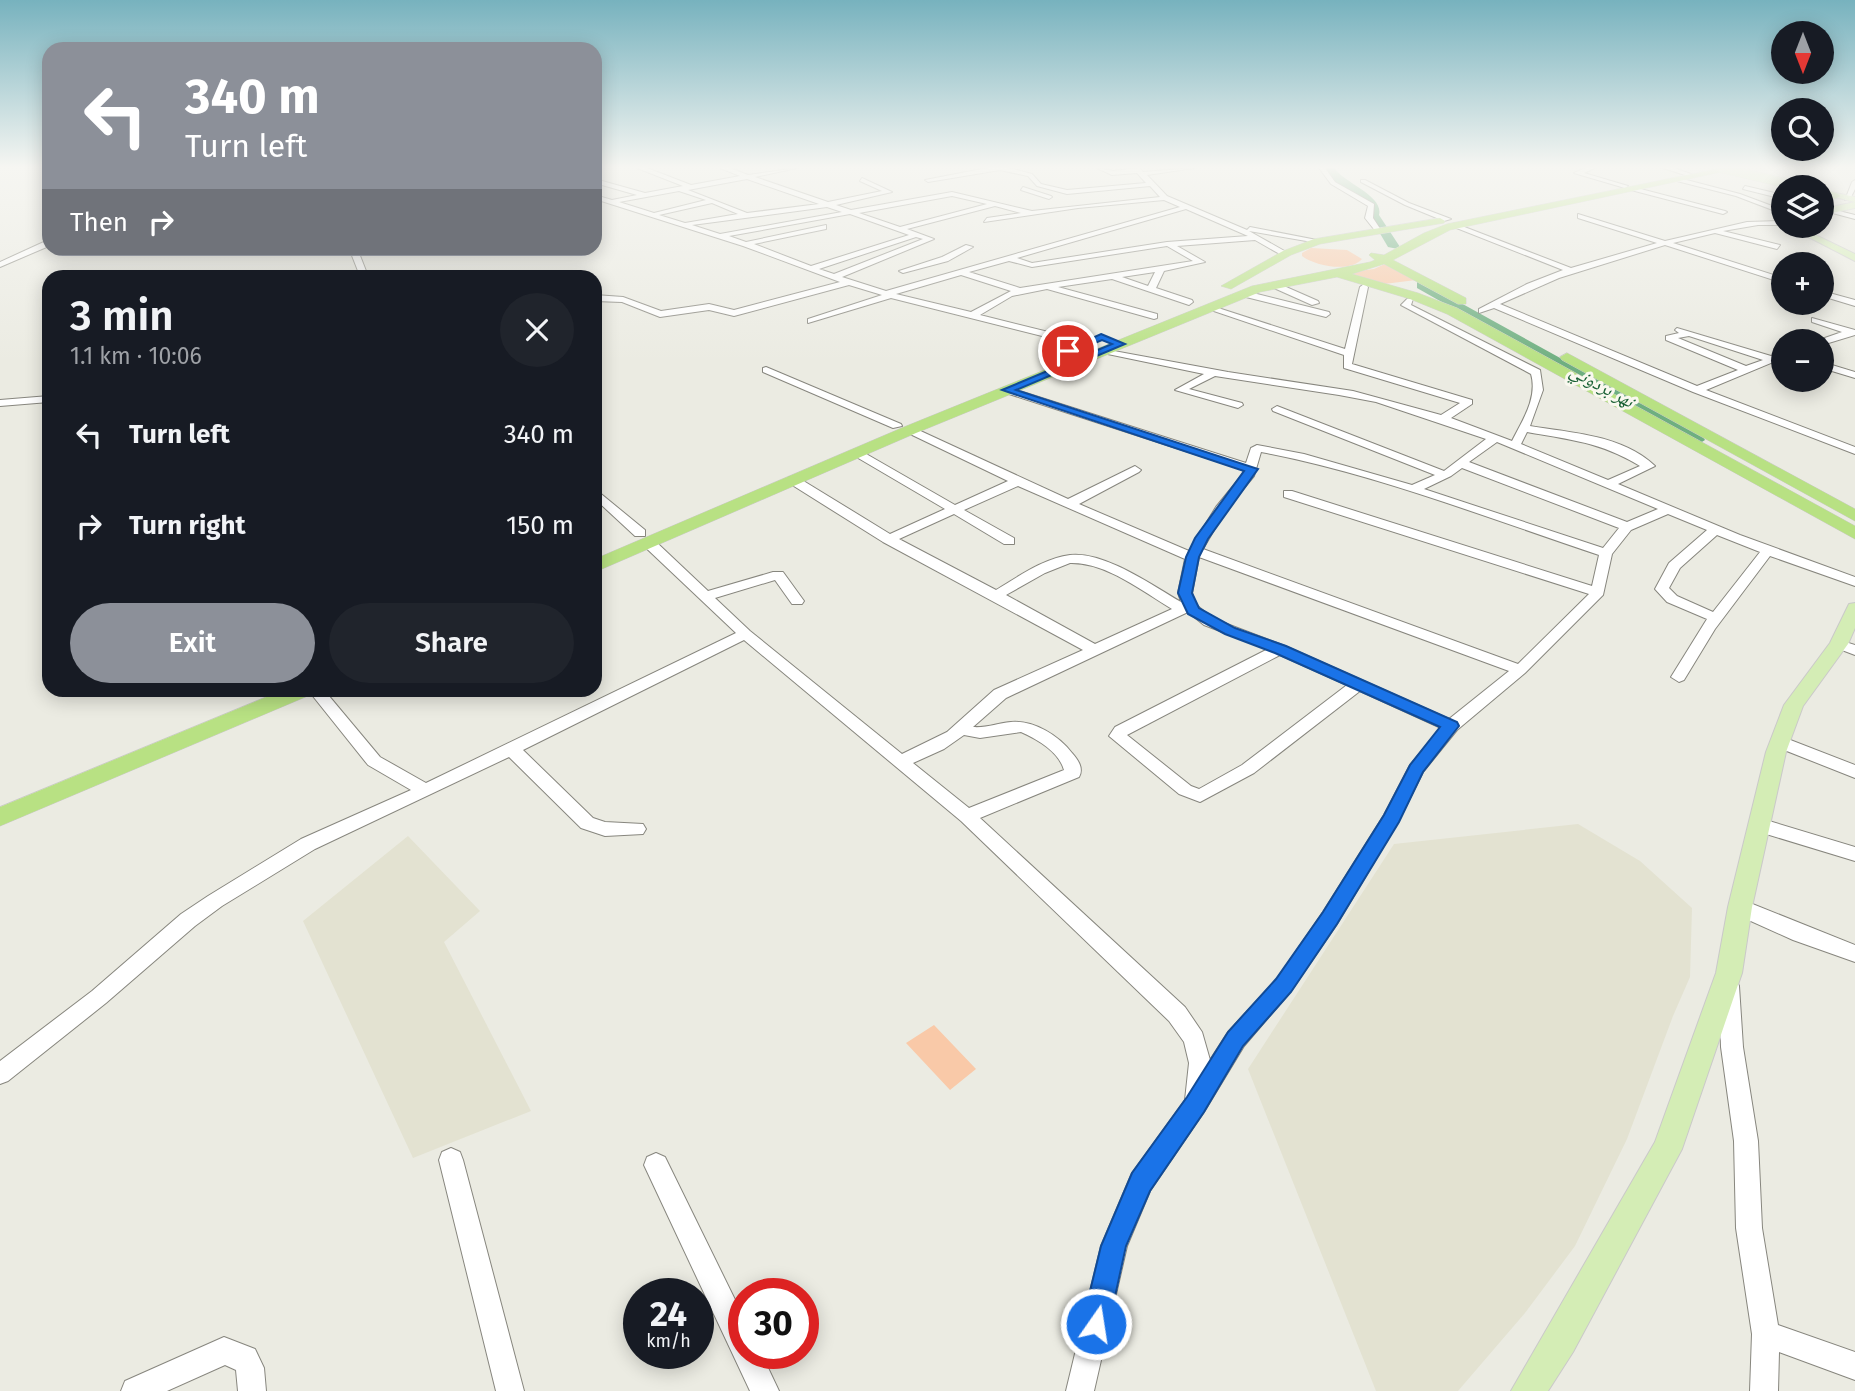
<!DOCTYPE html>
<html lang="en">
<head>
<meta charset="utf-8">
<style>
  body { margin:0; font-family:"Fira Sans","Noto Naskh Arabic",sans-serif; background:#20242c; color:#f1f3f6; height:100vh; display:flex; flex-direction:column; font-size:26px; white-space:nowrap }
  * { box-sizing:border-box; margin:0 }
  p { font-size:23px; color:#9ea1a6 }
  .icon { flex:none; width:38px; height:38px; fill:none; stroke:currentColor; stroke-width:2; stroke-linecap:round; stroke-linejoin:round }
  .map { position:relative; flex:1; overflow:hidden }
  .panel { position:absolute; left:42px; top:270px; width:560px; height:427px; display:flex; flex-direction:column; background:#171b24; border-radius:21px; box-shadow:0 4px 18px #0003 }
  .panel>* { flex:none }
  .banner { position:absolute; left:42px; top:42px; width:560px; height:214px; border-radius:21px; box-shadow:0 4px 18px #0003; background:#8c9099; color:#fff; overflow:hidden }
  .needle { width:46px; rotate:180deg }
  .buttons { position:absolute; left:1771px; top:21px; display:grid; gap:14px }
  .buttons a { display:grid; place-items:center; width:63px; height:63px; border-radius:50%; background:#171b24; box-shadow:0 4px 18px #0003; font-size:35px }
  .speed { position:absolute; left:623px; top:1278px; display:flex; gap:14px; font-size:35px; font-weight:700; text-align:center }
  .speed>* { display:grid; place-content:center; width:91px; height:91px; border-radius:50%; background:#171b24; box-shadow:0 4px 18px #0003; line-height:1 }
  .speed small { font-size:18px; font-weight:400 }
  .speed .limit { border:10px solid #d22; background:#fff; color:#111 }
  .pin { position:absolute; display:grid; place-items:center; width:60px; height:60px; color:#fff; margin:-30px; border:4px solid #fff; border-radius:50%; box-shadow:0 2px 7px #0007 }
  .me { position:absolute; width:77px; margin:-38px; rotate:13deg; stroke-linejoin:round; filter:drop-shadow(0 0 5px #0008) }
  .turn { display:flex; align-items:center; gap:24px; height:147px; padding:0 28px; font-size:32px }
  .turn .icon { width:91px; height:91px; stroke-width:2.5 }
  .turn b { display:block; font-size:49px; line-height:60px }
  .then { display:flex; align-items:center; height:66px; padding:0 28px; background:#0003; gap:14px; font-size:26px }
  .round { display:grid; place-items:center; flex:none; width:74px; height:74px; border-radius:37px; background:#20242c }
  .overview { display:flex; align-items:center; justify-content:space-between; height:119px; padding:0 28px }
  h1 { font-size:42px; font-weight:600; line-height:52px }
  .primary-button { display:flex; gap:14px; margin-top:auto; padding:14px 28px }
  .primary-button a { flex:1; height:80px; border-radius:42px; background:#8c9099; color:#fff; font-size:28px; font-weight:600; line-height:80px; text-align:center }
  .primary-button a+a { background:#20242c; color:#f1f3f6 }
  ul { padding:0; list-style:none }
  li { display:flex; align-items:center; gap:21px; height:91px; padding:0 28px }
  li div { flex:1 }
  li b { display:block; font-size:26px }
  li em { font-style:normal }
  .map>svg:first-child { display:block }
  .built { fill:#e3e2d1 }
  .green { fill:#f9c9a8 }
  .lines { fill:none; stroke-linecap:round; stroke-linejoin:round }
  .river { fill:#6eaf80; fill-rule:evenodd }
  .minor-casing { stroke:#87867e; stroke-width:2 }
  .major-casing { stroke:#cac9c9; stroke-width:2 }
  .highway-casing { stroke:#cac9c9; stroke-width:1 }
  .minor { fill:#fff; fill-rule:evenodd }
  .major { fill:#d4edb5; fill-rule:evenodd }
  .highway { fill:#b8e183; fill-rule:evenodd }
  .major-bridge-casing { stroke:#cac9c9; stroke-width:10; stroke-linecap:butt }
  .major-bridge { stroke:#d4edb5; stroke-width:9 }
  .route { fill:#1a73e8; stroke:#114b97; stroke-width:2 }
  .labels { text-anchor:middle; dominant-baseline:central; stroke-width:6; stroke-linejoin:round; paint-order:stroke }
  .far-water-label { font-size:18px; font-style:italic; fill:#186034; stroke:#f9f8ef }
</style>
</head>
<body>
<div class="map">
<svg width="1855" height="1391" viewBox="0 0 1855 1391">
  <rect width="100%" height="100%" fill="#ebebe2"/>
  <path class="built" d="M1578 824 1640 861 1692 908 1690 977 1673 1016 1627 1139 1575 1246 1525 1313 1458 1391H1376L1248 1069 1394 844Z
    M408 836 480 911 444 942 531 1111 413 1158 303 921Z"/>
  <path class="green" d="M1311 248 1347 250 1362 259C1350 273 1315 266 1302 256V253Z
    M1387 263 1416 280 1384 284 1344 273 1374 269Z
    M934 1025 976 1069 950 1090 906 1043Z"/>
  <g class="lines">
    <path class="river" d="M1325 168H1334C1346 184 1384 196 1379 215L1400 247 1398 249 1388 247 1369 215 1370 204 1336 183Z
      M1421 281 1703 437 1705 440 1697 445 1691 443 1417 288V282Z"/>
    <g class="minor-casing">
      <path id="minor" d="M637 168H647L691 185 740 176 720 168H730L748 175 797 168 755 177 828 202 882 191 860 181 862 178 892 192 836 205 851 210 952 192 1032 211 1160 197 1150 186 1067 194 1037 186 1028 176 1000 170 928 182 925 180 987 168H1009L1032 174 1041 184 1067 190 1146 183 1137 173 1112 175 1097 168 1113 171 1140 168 1143 172 1194 168 1147 175 1167 196 1247 230 1250 227 1322 241 1318 243 1249 231 1288 253 1285 257 1255 240 1177 246 1205 262 1164 271 1156 288 1192 300 1193 302 1189 305 1112 279 1058 287 1157 314V318L1154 319 1047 289 1012 296 980 315 1089 342V346L1086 347 891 298 808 323V319L882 295 849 285 734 316 709 310 660 317 622 302 595 301V295L623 297 661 311 709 304 734 310 840 282 743 246 595 199V195L612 200 637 195 595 183V179L645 193 683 186ZM747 179 819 204 747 213 688 190ZM679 191 706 200 654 213 619 202ZM952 196 987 204 900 227 859 213ZM1164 200 1180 207 886 291 842 277 934 239 907 229 995 206 1021 213 987 218 984 222 1078 208ZM712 203 738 214 685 223 659 215ZM827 207 842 212 720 234 692 225ZM1186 209 1248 236 1167 242 1032 263 1017 258ZM850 214 909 235 811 266 754 244 826 229V225L746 242 729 236ZM916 237 923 239 834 274 819 269ZM1167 246 1193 261 1020 288 969 272 1009 261 1032 267ZM1155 272 1148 286 1122 277ZM961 275 1011 291 971 312 896 294Z
        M1319 168H1325L1335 182 1374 204 1373 218 1383 233H1377L1365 218 1368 206 1331 184Z
        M1585 168H1595L1584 173 1628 186 1625 188 1574 173Z
        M1663 168H1674L1691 174 1688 176Z
        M1679 178 1740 194 1783 210V214L1736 196 1677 181Z
        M1361 180H1365L1409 203 1451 219 1444 221 1405 205 1361 182Z
        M1855 180V189L1850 199 1845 200 1852 182Z
        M1745 186 1783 195V199L1743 189Z
        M1023 187 1051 196 1052 197 1049 199 1021 190Z
        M1633 187 1725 211 1727 212 1723 214 1631 190Z
        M1827 208 1855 215V219L1825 211Z
        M1578 214 1665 241 1747 222 1783 221V225H1758L1723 231 1780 245 1777 249 1715 233 1673 243 1783 278V283L1665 245 1559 278 1500 304 1697 386 1738 370 1666 340V336L1679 333 1675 330 1677 328 1771 356 1783 352V358L1706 390 1855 447V454L1693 392 1494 308 1479 313V309L1527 284 1563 270 1454 227V223L1571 268 1657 243 1578 218ZM1689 336 1763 360 1746 366 1678 338Z
        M46 241H49V246L0 267V262Z
        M966 245 973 247 948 261 903 273 899 271 942 257Z
        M349 248H357L368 276H360Z
        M1277 283 1318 301 1319 303 1312 305 1274 288 1273 286Z
        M1364 284 1368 287 1352 364 1472 400V404L1451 418 1512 441C1522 421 1538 398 1531 374L1401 305 1407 299H1413L1411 305 1540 370 1543 390 1530 426C1572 433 1623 435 1655 466L1618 484 1740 535 1855 577V586L1770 556 1715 629 1684 680 1679 682 1671 677 1707 619 1667 602 1655 589 1669 563 1707 530 1668 514 1631 530 1612 554 1603 595 1525 673 1457 730 1423 772 1398 822 1337 924 1291 991 1244 1046 1204 1112 1150 1191 1127 1246 1094 1391H1066L1101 1246 1132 1173 1185 1100 1189 1063 1184 1042 1169 1021 961 821 744 640 523 750 593 818 605 822 643 824 646 829 643 834 605 836 581 828 509 757 315 849 222 906 195 926 106 1003 8 1081 0 1084V1061L92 991 181 914 208 896 301 839 411 790 368 765 308 690H324L380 757 426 783 736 633 644 546V540H654L708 591 773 572H783L804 601 802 604H792L775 580 715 598 750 631 902 754 947 732 994 690 1083 650 883 542 789 483V477H797L890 534 945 509 853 455V451H861L955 505 1008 481 906 432V428H914L1068 499 1135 466 1141 470 1139 472 1079 504 1189 551 1216 507 1242 475 1244 470 1003 392V388L1007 387 1246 463 1251 448 1257 445 1304 454 1412 485 1435 475 1273 411 1272 409 1277 406 1444 471 1486 439 1376 402 1339 395 1215 376 1189 389 1242 403 1243 405 1238 408 1175 390 1204 374 1098 352 1103 349 1228 372 1353 391 1441 415 1460 403 1344 368V355L1205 308 1212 306 1345 349 1360 287ZM1527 432C1571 440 1601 442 1640 466L1608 480 1521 444ZM1497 442 1658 509 1627 522 1469 462ZM1261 452C1376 474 1488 518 1599 555L1592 586 1292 491H1284V497L1589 594 1518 664 1203 549 1225 511 1254 476ZM1462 468 1619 528 1603 548 1424 489 1451 476ZM1018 486 1185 559 1178 593 1181 602C1152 585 1104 551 1070 555 1044 558 1018 577 996 590L899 539 954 514 1004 544H1014V538L964 510ZM1717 535 1760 552 1713 612 1677 596 1669 588 1680 568ZM1199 557 1509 671 1449 719 1285 646 1214 619 1195 604 1192 593ZM1070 563C1106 562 1142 591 1172 609L1095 644 1006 595 1045 573ZM1188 612 1204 625 1268 649 1115 727 1109 736 1179 794 1200 802 1254 773 1360 691 1441 728 1410 765 1384 815 1323 912 1277 979 1228 1032 1210 1060 1202 1032 1185 1007 980 818 1079 777C1084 768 1078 760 1072 753 1059 736 1034 720 1011 722 998 723 987 728 973 727L1006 698ZM1280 655 1347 685 1242 765 1199 789 1191 786 1127 735ZM1021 732C1037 739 1059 752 1064 770L969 808 913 763 944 749 964 735 980 738Z
        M1245 291 1329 312 1330 314 1326 317 1242 296V292Z
        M1822 291 1855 300V306L1822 296Z
        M1812 318 1855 330V335L1822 345 1819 340 1842 332 1812 322Z
        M1822 362 1855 372V378L1822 368Z
        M766 367 901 424 902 426 893 428 763 372V368Z
        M49 396V402L0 406V400Z
        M595 489 645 530V536H635L595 499Z
        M1839 640 1855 645V655L1834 647 1832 644Z
        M1780 736 1855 765V778L1774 746 1772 742Z
        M1759 818 1855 847V861L1753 830 1750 825 1753 820Z
        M1740 899 1855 945V962L1793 940 1733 913 1730 907 1733 901Z
        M1729 977 1736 980 1739 986 1743 1047 1758 1141 1762 1228 1778 1325 1855 1352V1380L1779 1352 1778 1391H1750L1752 1334 1736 1228 1734 1141 1721 1047 1719 986 1722 980Z
        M451 1148 460 1152 463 1160 524 1391H496L439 1160 442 1152Z
        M656 1153 665 1157 744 1318V1353H761L779 1391H750L644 1165 647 1157Z
        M224 1337 255 1349 264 1368 266 1391H238L236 1370 225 1365 167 1391H121L125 1381Z"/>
    </g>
    <g class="major-casing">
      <path id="major" d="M1822 190 1855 197V208L1822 215V209L1855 202 1822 194Z
        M1787 226H1797L1855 254V261Z
        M1855 603V628L1848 644 1803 706 1786 752 1752 907 1742 973 1682 1149 1573 1352 1548 1391H1511L1655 1142 1716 973 1728 907 1766 752 1784 705 1830 643 1849 604Z"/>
    </g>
    <g class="highway-casing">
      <path id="highway" d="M1721 168H1740L1450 230 1393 260 1466 298V304H1458L1384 264 1352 274 1418 293 1457 308 1855 526V539L1447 314 1410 299 1337 277 1260 292 916 433 595 572V559L904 427 1252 286 1370 262 1375 260 1369 255 1371 253 1384 255 1424 233 1447 224Z
        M1822 188 1838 194 1840 196 1835 199 1822 194Z
        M1440 218 1445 221 1444 223 1320 244 1291 255 1231 289 1221 286 1283 251 1314 239Z
        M1567 353 1855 509V521L1562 360 1560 357Z
        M283 690H313L310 695 0 826V807Z"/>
    </g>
    <use href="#minor" class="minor"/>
    <use href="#major" class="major"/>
    <use href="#highway" class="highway"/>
    <g class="major-bridge-casing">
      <path id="major-bridge" d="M1721 168 1802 187"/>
    </g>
    <use href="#major-bridge" class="major-bridge"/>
  </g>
  <linearGradient id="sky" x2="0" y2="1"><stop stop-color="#77b2be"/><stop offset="0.46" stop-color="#f6f6f2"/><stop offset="1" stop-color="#f6f6f2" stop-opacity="0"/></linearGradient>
  <rect width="1855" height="363" fill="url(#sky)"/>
  <path class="route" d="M1101 334 1125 344 1016 390 1258 469 1208 539 1199 557 1192 593 1199 608 1235 628 1286 646 1457 722 1459 726 1423 772 1399 822 1337 924 1291 992 1243 1046 1204 1112 1150 1191 1126 1246 1109 1324 1105 1333 1096 1337 1086 1333 1082 1324 1101 1246 1132 1173 1187 1097 1228 1032 1276 979 1323 912 1384 815 1410 765 1440 727 1275 653 1225 634 1188 614 1178 593 1186 557 1195 538 1244 471 1002 390 1112 344 1102 340 1071 353 1063 351Z"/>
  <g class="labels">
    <g class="far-water-label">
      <text transform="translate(1602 386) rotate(29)">نهر بردوني</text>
    </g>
  </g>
</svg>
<div class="buttons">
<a><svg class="needle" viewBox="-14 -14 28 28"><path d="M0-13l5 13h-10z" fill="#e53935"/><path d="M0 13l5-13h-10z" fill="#9ea1a6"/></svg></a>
<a><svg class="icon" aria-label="search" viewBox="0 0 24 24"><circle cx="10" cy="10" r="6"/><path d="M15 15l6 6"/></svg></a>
<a><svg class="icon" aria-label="layers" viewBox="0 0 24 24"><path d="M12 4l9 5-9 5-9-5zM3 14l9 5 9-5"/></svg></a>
<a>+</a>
<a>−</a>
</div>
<div class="speed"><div>24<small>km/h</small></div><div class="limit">30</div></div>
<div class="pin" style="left:1068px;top:351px;background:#d93025"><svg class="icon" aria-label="arrive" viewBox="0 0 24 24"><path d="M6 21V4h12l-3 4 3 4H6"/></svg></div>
<svg class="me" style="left:1096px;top:1324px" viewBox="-20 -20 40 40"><circle r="17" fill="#1a73e8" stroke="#fff" stroke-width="3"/><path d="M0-11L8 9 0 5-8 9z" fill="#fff"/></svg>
<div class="banner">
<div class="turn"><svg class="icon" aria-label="left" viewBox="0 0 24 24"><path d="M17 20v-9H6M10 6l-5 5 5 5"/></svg><div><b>340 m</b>Turn left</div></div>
<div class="then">Then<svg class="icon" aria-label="right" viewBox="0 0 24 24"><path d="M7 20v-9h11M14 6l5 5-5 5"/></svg></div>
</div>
<section class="panel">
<div class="overview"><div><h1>3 min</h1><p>1.1 km · 10:06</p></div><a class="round"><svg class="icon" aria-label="close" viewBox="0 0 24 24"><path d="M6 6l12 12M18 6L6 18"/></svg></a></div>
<ul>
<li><svg class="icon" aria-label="left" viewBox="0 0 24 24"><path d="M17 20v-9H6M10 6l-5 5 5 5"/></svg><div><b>Turn left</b></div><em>340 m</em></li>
<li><svg class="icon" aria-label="right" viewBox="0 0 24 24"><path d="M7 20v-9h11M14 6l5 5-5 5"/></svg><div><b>Turn right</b></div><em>150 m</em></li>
</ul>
<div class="primary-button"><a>Exit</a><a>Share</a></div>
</section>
</div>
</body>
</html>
